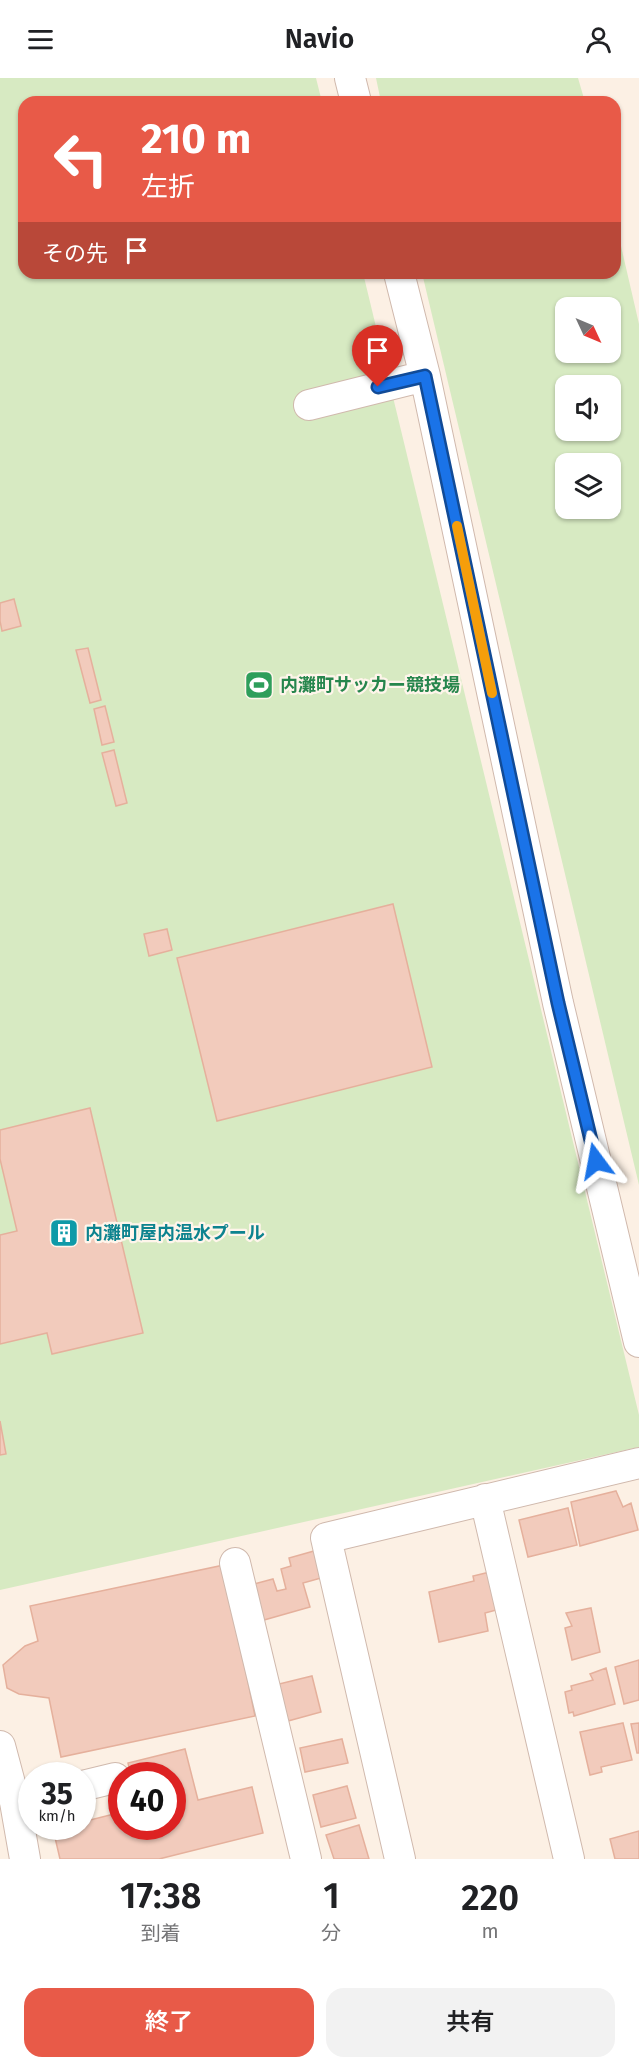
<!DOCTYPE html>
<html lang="ja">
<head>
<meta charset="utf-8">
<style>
  body { margin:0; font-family:"Fira Sans","Noto Sans JP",sans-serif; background:#f2f2f2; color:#202124; height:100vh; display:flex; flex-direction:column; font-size:22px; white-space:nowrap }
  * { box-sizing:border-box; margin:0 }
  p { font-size:20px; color:#757577 }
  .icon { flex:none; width:33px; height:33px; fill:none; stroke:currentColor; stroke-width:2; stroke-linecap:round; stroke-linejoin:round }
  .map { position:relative; height:1781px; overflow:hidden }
  .panel { display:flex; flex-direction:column; background:#fff; flex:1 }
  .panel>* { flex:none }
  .top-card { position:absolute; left:18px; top:18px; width:603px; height:183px; border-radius:18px; box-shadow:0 2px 4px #0004; background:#e85a48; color:#fff; overflow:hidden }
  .needle { width:39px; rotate:134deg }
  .fabs { position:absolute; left:555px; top:219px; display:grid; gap:12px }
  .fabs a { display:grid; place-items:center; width:66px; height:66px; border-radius:12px; background:#fff; box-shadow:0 2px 4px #0004; font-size:30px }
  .speed { position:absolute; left:18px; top:1684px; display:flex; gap:12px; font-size:30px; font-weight:700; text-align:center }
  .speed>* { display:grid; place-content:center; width:78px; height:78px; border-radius:50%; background:#fff; box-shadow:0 2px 4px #0004; line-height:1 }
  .speed small { font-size:15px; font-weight:400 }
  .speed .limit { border:9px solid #d22; background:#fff; color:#111 }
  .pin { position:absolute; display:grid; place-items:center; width:51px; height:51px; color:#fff; margin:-62px -26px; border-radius:50% 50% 50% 0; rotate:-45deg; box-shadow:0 0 6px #0007 }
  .pin .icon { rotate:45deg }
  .me { position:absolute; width:66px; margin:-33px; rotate:347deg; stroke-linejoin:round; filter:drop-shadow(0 0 4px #0008) }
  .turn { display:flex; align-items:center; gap:21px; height:126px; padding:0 24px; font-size:27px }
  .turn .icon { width:78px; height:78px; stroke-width:2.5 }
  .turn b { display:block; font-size:42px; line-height:51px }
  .then { display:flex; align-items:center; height:57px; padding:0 24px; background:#0003; gap:12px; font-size:22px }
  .eta { display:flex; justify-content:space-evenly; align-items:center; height:102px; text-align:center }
  .eta b { font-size:36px; font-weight:600; line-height:42px }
  .action { display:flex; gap:12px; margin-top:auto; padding:12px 24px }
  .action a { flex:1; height:69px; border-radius:18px; background:#e85a48; color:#fff; font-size:24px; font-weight:600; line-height:69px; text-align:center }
  .action a+a { background:#f2f2f2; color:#202124 }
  header { display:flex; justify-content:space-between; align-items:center; height:78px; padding:0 24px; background:#fff; font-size:27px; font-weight:600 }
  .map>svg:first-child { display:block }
  .green { fill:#d7eac2; fill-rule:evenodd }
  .building { fill:#f2cbbc; stroke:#e5b09c; stroke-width:1.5 }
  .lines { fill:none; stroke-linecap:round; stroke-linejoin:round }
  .minor-casing { stroke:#d0b9ad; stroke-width:32 }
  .minor { stroke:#fff; stroke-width:30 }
  .route-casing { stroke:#114b97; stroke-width:15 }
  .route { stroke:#1a73e8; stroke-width:10 }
  .slow { stroke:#f59e0b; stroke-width:10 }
  .labels { text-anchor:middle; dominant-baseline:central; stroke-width:4.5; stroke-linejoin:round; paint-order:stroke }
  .leisure-label { font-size:18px; font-weight:bold; fill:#27864d; stroke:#fff5eb; text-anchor:start }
  .culture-label { font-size:18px; font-weight:bold; fill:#0d838f; stroke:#fff5eb; text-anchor:start }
</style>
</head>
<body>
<header><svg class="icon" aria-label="menu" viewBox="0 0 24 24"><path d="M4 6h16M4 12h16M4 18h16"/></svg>Navio<svg class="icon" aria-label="person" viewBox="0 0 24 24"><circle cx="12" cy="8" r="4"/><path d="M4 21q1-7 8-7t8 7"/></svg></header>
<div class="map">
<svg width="639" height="1781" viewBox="0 0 639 1781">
  <rect width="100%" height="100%" fill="#fcf0e4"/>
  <path class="green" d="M0 0H316L322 24H24V195H363L639 1337V1369L0 1512Z
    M376 0H578L585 24H381Z
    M615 142 639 246V1107L422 195H615ZM566 230H610V274H566ZM566 308H610V352H566ZM566 386H610V430H566Z"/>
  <path class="building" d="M14 521 21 548 2 553 0 543V525Z
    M88 570 101 622 90 625 76 572Z
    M105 628 114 664 102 667 94 631Z
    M114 672 127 725 116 728 102 675Z
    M393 826 432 989 217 1043 177 880Z
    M167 851 172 872 149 878 144 856Z
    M90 1030 143 1255 52 1276 47 1255 0 1266V1157L17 1153 0 1081V1052Z
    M0 1343 6 1376 0 1377Z
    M616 1413 623 1429 631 1425 638 1452 580 1468 571 1424Z
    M568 1430 577 1467 528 1479 519 1442Z
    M314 1473 321 1500 303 1505 310 1529 264 1542 254 1506 273 1501 277 1513 286 1511 281 1491 291 1488 289 1480Z
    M224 1487 255 1638 61 1679 49 1620 19 1616 7 1610 3 1587 25 1568 38 1563 30 1528Z
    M490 1494 500 1531 485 1535 488 1553 439 1564 429 1514 474 1503 473 1498Z
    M591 1530 600 1574 572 1582 565 1550 572 1548 566 1535Z
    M639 1582V1622L624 1626 615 1589Z
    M606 1590 615 1626 574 1638 573 1634 569 1635 565 1614 572 1612 571 1608 593 1602 590 1596Z
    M312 1598 321 1634 288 1643 279 1606Z
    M623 1645 632 1682 601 1689 602 1694 590 1697 580 1654Z
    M639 1645V1675H637L631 1646Z
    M342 1661 348 1685 305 1694 300 1670Z
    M185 1671 198 1722 252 1709 263 1755 159 1781H60L53 1751 82 1749V1744L122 1734V1749H172V1698H131L128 1685Z
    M347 1708 356 1740 321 1749 313 1717Z
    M359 1747 369 1781H334L326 1757Z
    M639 1753V1781H615L610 1761Z"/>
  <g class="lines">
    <g class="minor-casing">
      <path id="minor" d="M350 0 356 24
        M399 195 425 298 558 925 639 1264
        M309 327 425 298
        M485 1421 569 1781
        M235 1485 306 1781
        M0 1668 15 1724 25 1781
        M82 1708 115 1700
        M400 1781 326 1460 639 1385"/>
    </g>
    <use href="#minor" class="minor"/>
  </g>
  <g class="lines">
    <g class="route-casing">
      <path id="route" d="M378 309 425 298 558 925 596 1083"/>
    </g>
    <use href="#route" class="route"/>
    <path class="slow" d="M457 448 492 615"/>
  </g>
  <defs>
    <g id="stadium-square" transform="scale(1.5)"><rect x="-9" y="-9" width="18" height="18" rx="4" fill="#2e9e5b" stroke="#fff5eb"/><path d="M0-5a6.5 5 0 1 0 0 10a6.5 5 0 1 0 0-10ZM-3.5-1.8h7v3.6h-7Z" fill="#fff"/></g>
    <g id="building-square" transform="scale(1.5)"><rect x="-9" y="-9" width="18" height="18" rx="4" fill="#0f9aa8" stroke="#fff5eb"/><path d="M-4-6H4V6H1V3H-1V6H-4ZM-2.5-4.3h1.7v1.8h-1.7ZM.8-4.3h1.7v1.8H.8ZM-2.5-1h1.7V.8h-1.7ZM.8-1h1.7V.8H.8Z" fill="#fff"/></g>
  </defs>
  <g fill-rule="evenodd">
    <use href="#stadium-square" x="259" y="607"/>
    <use href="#building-square" x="64" y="1155"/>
  </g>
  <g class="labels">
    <g class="leisure-label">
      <text x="280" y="607">内灘町サッカー競技場</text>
    </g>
    <g class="culture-label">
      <text x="85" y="1155">内灘町屋内温水プール</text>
    </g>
  </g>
</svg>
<div class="fabs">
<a><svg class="needle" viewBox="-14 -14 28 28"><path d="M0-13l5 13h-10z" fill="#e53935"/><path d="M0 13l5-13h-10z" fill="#757577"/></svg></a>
<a><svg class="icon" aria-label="sound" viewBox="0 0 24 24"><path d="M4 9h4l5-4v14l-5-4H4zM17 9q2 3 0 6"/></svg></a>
<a><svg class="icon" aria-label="layers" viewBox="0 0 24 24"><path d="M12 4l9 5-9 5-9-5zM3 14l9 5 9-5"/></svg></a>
</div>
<div class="speed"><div>35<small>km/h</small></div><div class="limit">40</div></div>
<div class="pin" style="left:378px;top:309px;background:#d93025"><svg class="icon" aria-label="arrive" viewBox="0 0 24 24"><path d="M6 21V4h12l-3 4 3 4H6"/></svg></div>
<svg class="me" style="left:596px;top:1083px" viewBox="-20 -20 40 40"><path d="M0-17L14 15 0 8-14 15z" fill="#1a73e8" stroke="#fff" stroke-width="4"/></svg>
<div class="top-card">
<div class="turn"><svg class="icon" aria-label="left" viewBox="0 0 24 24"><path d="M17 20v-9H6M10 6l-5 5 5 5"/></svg><div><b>210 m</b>左折</div></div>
<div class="then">その先<svg class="icon" aria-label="arrive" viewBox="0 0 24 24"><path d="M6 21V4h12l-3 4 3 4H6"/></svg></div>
</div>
</div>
<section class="panel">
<div class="eta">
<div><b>17:38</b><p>到着</p></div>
<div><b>1</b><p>分</p></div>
<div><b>220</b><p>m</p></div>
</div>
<div class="action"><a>終了</a><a>共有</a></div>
</section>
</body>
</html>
